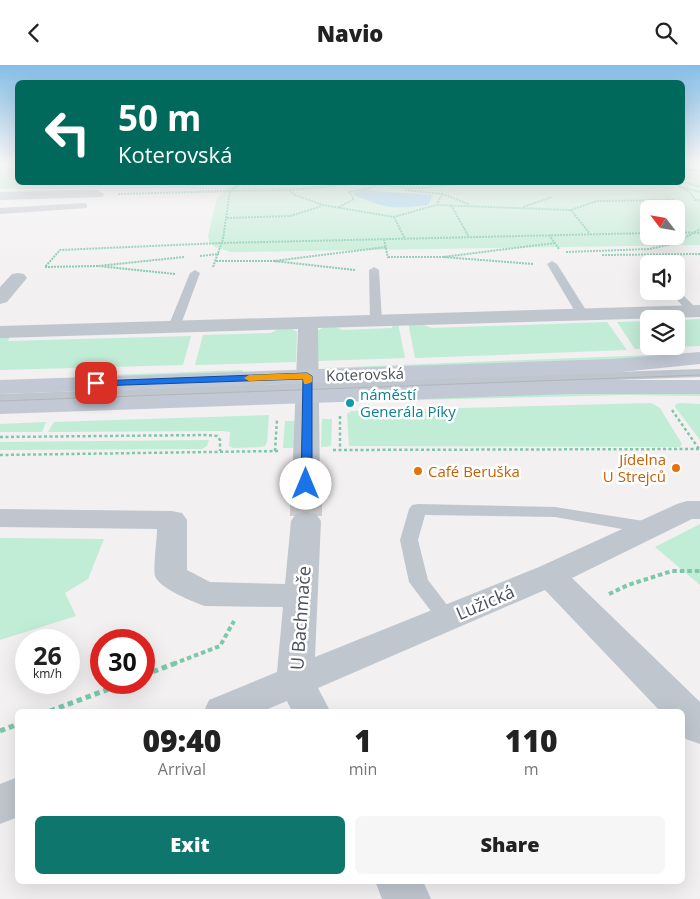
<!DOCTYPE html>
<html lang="en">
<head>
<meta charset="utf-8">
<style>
  body { margin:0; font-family:"Open Sans",sans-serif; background:#f6f6f6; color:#222; height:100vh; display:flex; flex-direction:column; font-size:19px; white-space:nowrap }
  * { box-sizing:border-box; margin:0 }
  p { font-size:16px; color:#767676 }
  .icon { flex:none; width:28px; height:28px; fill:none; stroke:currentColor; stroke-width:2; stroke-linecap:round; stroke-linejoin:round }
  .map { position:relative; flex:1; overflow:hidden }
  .drawer { position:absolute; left:15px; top:644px; width:670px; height:175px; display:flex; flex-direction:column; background:#fff; border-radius:8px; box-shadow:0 5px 20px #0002 }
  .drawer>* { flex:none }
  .top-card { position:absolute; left:15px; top:15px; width:670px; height:105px; border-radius:8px; box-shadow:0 5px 20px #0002; background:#00695c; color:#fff; overflow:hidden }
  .needle { width:32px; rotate:301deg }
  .fabs { position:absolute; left:640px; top:135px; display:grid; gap:10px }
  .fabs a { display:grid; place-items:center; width:45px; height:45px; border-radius:8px; background:#fff; box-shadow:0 5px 20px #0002; font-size:25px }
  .speed { position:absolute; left:15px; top:564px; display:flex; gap:10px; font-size:25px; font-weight:700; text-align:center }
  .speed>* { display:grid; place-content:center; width:65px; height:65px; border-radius:50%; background:#fff; box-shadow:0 5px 20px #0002; line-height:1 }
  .speed small { font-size:12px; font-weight:400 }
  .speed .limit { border:8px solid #d22; background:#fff; color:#111 }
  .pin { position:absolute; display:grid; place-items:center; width:42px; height:42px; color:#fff; margin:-21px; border-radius:10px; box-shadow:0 2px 8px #0006 }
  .me { position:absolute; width:55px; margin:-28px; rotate:0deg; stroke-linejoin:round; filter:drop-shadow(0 0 4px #0008) }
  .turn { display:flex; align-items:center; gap:18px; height:105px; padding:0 20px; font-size:22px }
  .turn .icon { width:65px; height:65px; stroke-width:2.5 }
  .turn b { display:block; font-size:35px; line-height:42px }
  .eta { display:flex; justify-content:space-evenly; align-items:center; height:85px; text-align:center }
  .eta b { font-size:30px; font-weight:800; line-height:35px }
  .action { display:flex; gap:10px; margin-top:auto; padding:10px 20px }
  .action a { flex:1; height:58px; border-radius:8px; background:#0f766e; color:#fff; font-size:20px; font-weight:800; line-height:58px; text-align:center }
  .action a+a { background:#f6f6f6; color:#222 }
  header { display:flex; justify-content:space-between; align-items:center; height:65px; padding:0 20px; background:#fff; font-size:22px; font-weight:800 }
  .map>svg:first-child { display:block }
  .green { fill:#c1ecd6; fill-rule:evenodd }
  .water { fill:#91cde6 }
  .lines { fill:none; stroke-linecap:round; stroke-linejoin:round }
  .street-tunnel { stroke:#d0d0d2; stroke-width:32; stroke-dasharray:32 16; stroke-linecap:butt }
  .path-far3 { stroke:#7cc8a9; stroke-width:2; stroke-dasharray:2 1; stroke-linecap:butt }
  .path-far2 { stroke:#7cc8a9; stroke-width:2.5; stroke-dasharray:3 2.5; stroke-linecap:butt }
  .path-far1 { stroke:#7cc8a9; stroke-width:4; stroke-dasharray:4.5 3; stroke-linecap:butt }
  .path { stroke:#7cc8a9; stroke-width:5; stroke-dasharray:5.5 4; stroke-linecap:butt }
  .lane { fill:#bfc6ce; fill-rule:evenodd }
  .street { fill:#bfc6ce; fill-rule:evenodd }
  .secondary { fill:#c2c9d5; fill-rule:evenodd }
  .tram { stroke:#b2b4ba; stroke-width:1 }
  .route { fill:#1a73e8; stroke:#114b97 }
  .slow { fill:#f59e0b }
  .culture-dot { fill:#0f9aa8; stroke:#fff; stroke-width:2 }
  .food-dot { fill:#e8710a; stroke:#fff; stroke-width:2 }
  .labels { text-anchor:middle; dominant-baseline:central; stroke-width:5; stroke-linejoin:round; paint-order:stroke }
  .street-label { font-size:15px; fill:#49515c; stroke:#fff }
  .culture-label { font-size:15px; fill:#0d838f; stroke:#fff; text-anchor:start }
  .food-label { font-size:15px; fill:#c56008; stroke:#fff; text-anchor:end }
  .near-street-label { font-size:18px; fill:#49515c; stroke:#fff }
</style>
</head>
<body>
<header><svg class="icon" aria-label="back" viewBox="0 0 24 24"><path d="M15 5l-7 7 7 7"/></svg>Navio<svg class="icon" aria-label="search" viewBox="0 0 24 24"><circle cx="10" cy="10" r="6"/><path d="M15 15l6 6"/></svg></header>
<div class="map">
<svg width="700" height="834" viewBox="0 0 700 834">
  <rect width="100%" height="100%" fill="#f2f0f0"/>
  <path class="green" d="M7 98H17L18 118H213L195 123 0 124V106Z
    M683 105H700V180L231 187 215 182 209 177 208 170 217 133 233 118H682ZM649 144H676V171H649Z
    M700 254V281L635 284 617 257 649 256V281H676V255Z
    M408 257H415L432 263 607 257 627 285 415 293Z
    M392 258H398L405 293 318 296 317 266 330 259 342 265 392 263Z
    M283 261 291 263 297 267 296 297 195 300 203 270 271 268Z
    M11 269 8 276 191 271 183 300 0 305V272Z
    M700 288 660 293 329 305 324 303Z
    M243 305 242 310 78 316 80 311Z
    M700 325V331L624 330 336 337 341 334Z
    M651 338 660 343 682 379 680 382 349 381 347 349 352 346Z
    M681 338 700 339V375L675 342 676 339Z
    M269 350 267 377 265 381 261 382 233 383 229 381 230 367 222 366 48 367 54 357Z
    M322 354H332L331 381 321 382Z
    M285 356H296L294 383H283Z
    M46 357 42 367H0V359Z
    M209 375 207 381 202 384 0 385V377Z
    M700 459V520L655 482Z
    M0 473 104 474 88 514 65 528 76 551 0 575Z"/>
  <path class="water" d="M363 125 433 130 428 140C392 144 387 144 354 130V128Z"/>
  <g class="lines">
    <path class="street-tunnel" d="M306 419V456"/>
    <path class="path-far3" d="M682 105H700
      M682 117 700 122
      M290 125 354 119 419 123 467 118
      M405 125 442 129 437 139
      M700 127 678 121 690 127 695 135H700
      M118 129 230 126 241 118
      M442 129 469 139
      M451 140 469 172
      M339 142 354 134 349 127 375 122
      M523 142 552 132
      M571 145 590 169
      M394 152 405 174
      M227 153 290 151 322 141
      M676 167 700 168
      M549 170 559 184
      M384 174 388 193
      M566 187 650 184 676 178 700 164
      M602 190 700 189
      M200 191 219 189
      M388 192H443
      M216 196H274
      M533 199 443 192 555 178
      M98 201 45 202 60 185 221 178 649 168
      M213 202 223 174 230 126 289 125 295 130 323 140 394 152 436 140 571 145 597 136 674 135
      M355 205 274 196 386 182
      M175 209 98 201 184 192"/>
    <path class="path-far2" d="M672 345 699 384
      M340 351V385
      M0 372 207 370 217 371 220 375V386
      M333 385 700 384
      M275 386 277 354
      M0 390 279 386"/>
    <path class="path-far1" d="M609 529 628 520 672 506H700
      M173 599 220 581 234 556"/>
    <path class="path" d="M144 610 176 598
      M50 646 125 618
      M0 666 18 659"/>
    <path class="lane" d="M84 138 87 139V143L0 149V143Z
      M552 196 557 199 589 250 587 252H579L577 250 547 199Z
      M374 202 379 205 382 256 376 260 370 256 369 205Z
      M195 205 200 208 180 262 178 265H170L168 262 190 208Z
      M676 223 699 246 697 248H689L669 226H676Z
      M700 304V312L0 337V329Z
      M418 439 555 442 650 457 656 459 659 463 656 467 650 469 555 452 425 450 418 475 428 515 457 553 454 558 447 560 440 558 409 517 400 475 409 444 412 440Z"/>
    <path class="street" d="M97 125 104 129 102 132 0 135V127Z
      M18 208 24 209 27 213 7 237 0 239V222L12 209Z
      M700 240V252L318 263 320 419 316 425 306 427 296 425 292 419 298 264 0 273V261Z
      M687 436H700V454H692L572 513 700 637V679L686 674 682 670V646H660L545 525 318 623 330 646H292L287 636 263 646H204L209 635 277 607 283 542 205 541C193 537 159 523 155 511 153 503 157 475 157 464L0 462V444L172 446 182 448 187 455V505L210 517 285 519 291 456 296 449 306 447 316 449 321 456 315 592 539 502 677 439Z
      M18 712V752L0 759V719Z
      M375 816H423L431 834H382Z"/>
    <path class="secondary" d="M700 287V299L612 308 0 329V315L612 294Z
      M569 315H700V329H569L0 349V335Z"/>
    <path class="tram" d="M0 336 700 310"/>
  </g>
  <linearGradient id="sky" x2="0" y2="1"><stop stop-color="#85bee7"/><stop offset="0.46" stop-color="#f9f8f8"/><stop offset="1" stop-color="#f9f8f8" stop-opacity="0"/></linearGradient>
  <rect width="700" height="214" fill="url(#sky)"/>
  <path class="route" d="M307 308 312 311V419L306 422 301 419 303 314 96 321 91 318 96 316Z"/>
  <path class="slow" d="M307 308 312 311V317L307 319H304L303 314 249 316 244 313 249 310Z"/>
  <circle class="culture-dot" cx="350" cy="338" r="5"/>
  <g class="food-dot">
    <circle cx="676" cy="403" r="5"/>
    <circle cx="418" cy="406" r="5"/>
  </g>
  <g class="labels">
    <g class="street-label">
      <text transform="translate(365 309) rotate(-2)">Koterovská</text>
    </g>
    <g class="culture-label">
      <text x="360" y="329">náměstí<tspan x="360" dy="17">Generála Píky</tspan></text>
    </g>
    <g class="food-label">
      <text x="666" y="394">Jídelna<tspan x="666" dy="17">U Strejců</tspan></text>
      <text x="428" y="406" text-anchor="start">Café Beruška</text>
    </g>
    <g class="near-street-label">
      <text transform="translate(485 537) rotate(-23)">Lužická</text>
      <text transform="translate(300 553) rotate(-86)">U Bachmače</text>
    </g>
  </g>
</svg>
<div class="fabs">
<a><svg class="needle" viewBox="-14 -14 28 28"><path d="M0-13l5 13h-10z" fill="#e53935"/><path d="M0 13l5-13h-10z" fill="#767676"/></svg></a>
<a><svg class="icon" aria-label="sound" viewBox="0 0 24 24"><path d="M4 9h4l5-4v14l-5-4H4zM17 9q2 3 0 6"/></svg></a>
<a><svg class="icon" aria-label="layers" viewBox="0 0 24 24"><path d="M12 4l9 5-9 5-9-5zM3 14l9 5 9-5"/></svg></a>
</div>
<div class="speed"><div>26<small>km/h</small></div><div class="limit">30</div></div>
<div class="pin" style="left:96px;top:318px;background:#d93025"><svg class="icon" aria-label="arrive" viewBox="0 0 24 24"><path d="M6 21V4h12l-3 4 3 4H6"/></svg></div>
<svg class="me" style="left:306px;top:419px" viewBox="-20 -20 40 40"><circle r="19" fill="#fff"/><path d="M0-13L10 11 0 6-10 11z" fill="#1a73e8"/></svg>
<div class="top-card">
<div class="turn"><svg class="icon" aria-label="left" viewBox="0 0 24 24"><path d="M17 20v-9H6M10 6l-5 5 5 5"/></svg><div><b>50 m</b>Koterovská</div></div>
</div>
<section class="drawer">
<div class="eta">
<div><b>09:40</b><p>Arrival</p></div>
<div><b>1</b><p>min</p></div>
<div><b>110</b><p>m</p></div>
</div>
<div class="action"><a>Exit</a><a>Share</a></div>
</section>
</div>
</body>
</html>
